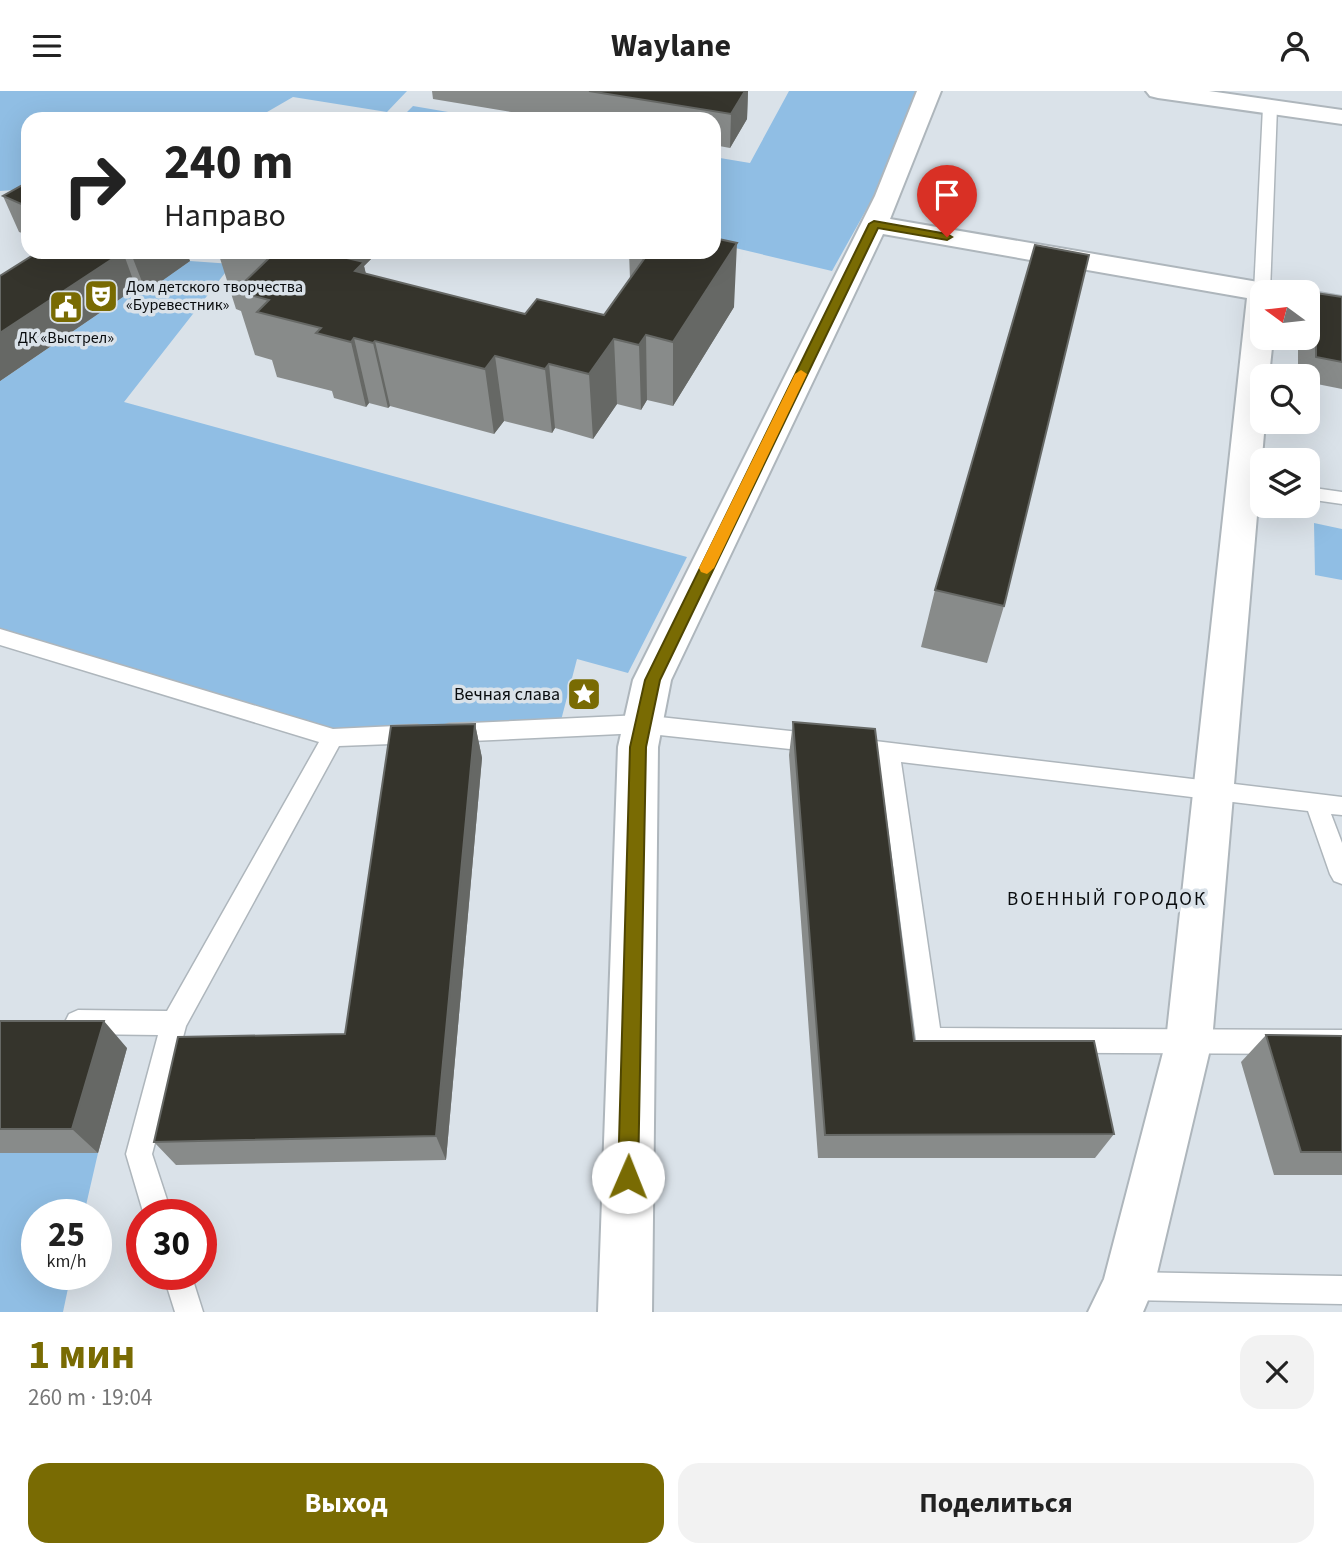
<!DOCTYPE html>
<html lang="ru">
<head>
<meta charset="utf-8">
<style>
  body { margin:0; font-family:"Source Sans 3",sans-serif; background:#f2f2f2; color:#222; height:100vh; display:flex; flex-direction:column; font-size:26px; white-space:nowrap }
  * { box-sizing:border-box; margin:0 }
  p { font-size:23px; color:#767676 }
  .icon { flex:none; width:38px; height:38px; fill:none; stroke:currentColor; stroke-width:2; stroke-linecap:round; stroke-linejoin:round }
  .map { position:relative; height:1221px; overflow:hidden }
  .details { display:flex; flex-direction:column; background:#fff; flex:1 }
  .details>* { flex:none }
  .top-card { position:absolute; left:21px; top:21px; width:700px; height:147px; border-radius:21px; box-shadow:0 7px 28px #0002; background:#fff; color:#222; overflow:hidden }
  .needle { width:46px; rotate:285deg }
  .fabs { position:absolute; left:1250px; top:189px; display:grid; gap:14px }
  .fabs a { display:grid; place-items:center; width:70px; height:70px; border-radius:14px; background:#fff; box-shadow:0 7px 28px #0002; font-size:35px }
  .speed { position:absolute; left:21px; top:1108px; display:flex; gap:14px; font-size:35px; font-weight:700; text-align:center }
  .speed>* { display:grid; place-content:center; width:91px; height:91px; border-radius:50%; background:#fff; box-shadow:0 7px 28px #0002; line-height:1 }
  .speed small { font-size:18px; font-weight:400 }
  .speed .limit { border:10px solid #d22; background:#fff; color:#111 }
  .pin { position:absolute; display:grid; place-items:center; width:60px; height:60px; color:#fff; margin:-72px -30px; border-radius:50% 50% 50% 0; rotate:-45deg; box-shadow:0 0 7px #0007 }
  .pin .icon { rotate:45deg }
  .me { position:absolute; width:77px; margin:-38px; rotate:1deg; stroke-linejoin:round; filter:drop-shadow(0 0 5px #0008) }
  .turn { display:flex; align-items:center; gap:24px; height:147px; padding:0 28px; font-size:32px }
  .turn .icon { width:91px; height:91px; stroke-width:2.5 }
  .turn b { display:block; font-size:49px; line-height:60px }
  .round { display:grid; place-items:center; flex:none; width:74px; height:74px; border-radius:21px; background:#f2f2f2 }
  .summary { display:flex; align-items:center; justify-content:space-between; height:119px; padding:0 28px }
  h1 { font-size:42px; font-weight:700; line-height:52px; color:#796b03 }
  .cta { display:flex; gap:14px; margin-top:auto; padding:14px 28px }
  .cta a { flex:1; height:80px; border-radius:21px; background:#796b03; color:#fff; font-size:28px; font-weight:700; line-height:80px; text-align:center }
  .cta a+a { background:#f2f2f2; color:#222 }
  header { display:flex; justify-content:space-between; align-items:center; height:91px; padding:0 28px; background:#fff; font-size:32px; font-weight:700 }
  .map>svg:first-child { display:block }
  .green { fill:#90bee4 }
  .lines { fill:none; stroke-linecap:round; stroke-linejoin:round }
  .lane-casing { stroke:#aeb6bc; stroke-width:3 }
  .street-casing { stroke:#aeb6bc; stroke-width:4 }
  .lane { fill:#fff; fill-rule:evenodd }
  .street { fill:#fff; fill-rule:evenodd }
  .wall { fill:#888b8a }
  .shaded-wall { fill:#666865 }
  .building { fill:#35342c; stroke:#666865; stroke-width:2 }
  .route { fill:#796b03; stroke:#4f4602; stroke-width:2 }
  .slow { fill:#f59e0b }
  .labels { text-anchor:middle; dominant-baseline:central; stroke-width:7; stroke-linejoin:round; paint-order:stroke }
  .far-poi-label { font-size:16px; fill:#090c0e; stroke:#dae2e9; text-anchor:start }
  .poi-label { font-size:18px; fill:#090c0e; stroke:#dae2e9; text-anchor:end }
  .neighbourhood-label { font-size:19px; letter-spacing:2px; fill:#090c0e; stroke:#dae2e9 }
</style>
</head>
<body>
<header><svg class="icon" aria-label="menu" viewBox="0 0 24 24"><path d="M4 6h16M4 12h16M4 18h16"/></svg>Waylane<svg class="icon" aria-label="person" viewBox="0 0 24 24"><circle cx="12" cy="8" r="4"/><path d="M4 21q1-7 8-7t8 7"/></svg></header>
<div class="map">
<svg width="1342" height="1221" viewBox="0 0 1342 1221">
  <rect width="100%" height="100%" fill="#dae2e9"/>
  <path class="green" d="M0 0H407L387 21 293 6 255 28H28V98L0 100Z
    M789 0H916L875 103 832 180 714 152V66L750 72Z
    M413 15 489 28H400Z
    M190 170 232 173 124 311 687 466 628 582 577 568 559 637 333 647 0 546V290L136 197 146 200Z
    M1314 432 1342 438V489L1315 484Z
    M0 1062H98L84 1123 37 1124V1183H71L63 1221H0Z"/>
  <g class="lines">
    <g class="lane-casing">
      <path id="lane" d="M1270 12 1277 16 1270 201H1262V206L1254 201 1263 16Z
        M1307 396 1342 401V413L1307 408Z
        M0 538 333 638 417 634 425 637 428 643 425 649 417 652 339 655 186 935 152 1063 172 1124H144L126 1063 158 944 78 943 69 939 65 931 69 923 78 919 167 920 319 651 0 554Z
        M641 624 818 643 826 646 829 652 826 658 818 661 641 642 449 651 441 648 438 642 441 636 449 633Z
        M850 647 1342 706V724L1331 723 1342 752V793L1334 790 1330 783 1308 720 901 671 940 937 1342 939V963L929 961 920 958 916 949 879 668 842 662 839 656 842 650Z
        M1128 1181 1342 1185V1213L1128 1209 1118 1205 1114 1195 1118 1185Z
        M163 1183H191L203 1221H175Z"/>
    </g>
    <g class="street-casing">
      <path id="street" d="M917 0H941L890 128 1264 192 1274 195 1278 201H1262V247H1273L1269 285H1262V331H1265L1212 950 1154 1195 1143 1221H1088L1104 1188 1166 950 1247 207 883 143 671 589 658 656 652 1221H598L618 656 633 589 875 105Z
        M1146 0H1209L1342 19V33L1158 7 1150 5Z
        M1307 200 1342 206V224L1307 218V201H1303Z"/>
    </g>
    <use href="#lane" class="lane"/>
    <use href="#street" class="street"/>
  </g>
  <path class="wall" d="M432 0H748L747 28 730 57 714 54V28H553L433 8Z
    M28 91V144L19 141 3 105Z
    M39 161H186L190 170 146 201 136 197 0 290V185Z
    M218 161H378L364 175 366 183 525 223 604 224 630 188 629 161H714L734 216 673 315 647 309 641 319 617 313 593 348 555 337 552 342 504 330 494 343 390 315 388 317 369 312 366 316 334 307 332 300 277 286 272 269 255 264 241 220 236 218Z
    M1316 202 1342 206V298L1307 291V285H1304V275L1298 274V247H1307V221Z
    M935 499 1004 515 987 572 921 556Z
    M793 631 914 950 1114 1043 1095 1067H818L789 664Z
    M475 633 482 667 446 1069 176 1074 154 1051 345 943Z
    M0 930 127 957 98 1062H0Z
    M1266 944 1342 945V1084H1274L1241 971Z"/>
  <path class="shaded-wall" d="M745 0H748L747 28 730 57 731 23Z
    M737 152 734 216 673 315V251Z
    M123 161 136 197 0 290V242Z
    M138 161H186L190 170 146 201 132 165Z
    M305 161H378L364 175 378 236Z
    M646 244 647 309 641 319 639 254Z
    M354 247 369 312 366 316 351 251Z
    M614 248 617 313 593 348 589 283Z
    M375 250 390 315 388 317 373 252Z
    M495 265 504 330 494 343 485 278Z
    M549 273 555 337 552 342 545 278Z
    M475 633 482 667 446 1069 436 1045Z
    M104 930 127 957 98 1062 72 1038Z"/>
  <path class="building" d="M589 0H745L731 23Z
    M28 91V116L3 105Z
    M714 147 737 152 673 251 646 244 639 254 614 248 589 283 549 273 545 278 495 265 485 278 375 250 373 252 354 247 351 251 316 242 321 237 257 221 269 209 235 200 269 167 244 161H321L364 171 355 180 525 223 537 208 604 224 649 161H714Z
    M1035 154 1089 164 1004 515 935 499Z
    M38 161H138L132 165 123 161 0 242V185Z
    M1316 202 1342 206V271L1316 266V250L1310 249V216L1316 217Z
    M793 631 875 638 914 950H1094L1114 1043 825 1044Z
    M475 633 436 1045 154 1051 178 946 345 943 391 635Z
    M0 930H104L72 1038H0Z
    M1266 944 1342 945V1061H1301Z"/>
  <path class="route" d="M874 130 947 143 952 146 947 149 878 137 660 589 646 656 638 1086 635 1094 628 1097 621 1094 618 1086 630 656 645 589 869 133Z"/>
  <path class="slow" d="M801 279 807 283 714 477 707 483 701 481 699 477 795 283Z"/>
  <defs>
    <g id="theatre-square" transform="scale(1.75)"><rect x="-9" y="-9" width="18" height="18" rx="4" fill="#796b03" stroke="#dae2e9"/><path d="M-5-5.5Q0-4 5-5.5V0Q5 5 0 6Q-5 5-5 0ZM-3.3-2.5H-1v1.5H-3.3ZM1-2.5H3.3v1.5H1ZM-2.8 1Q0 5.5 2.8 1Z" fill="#fff"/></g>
    <g id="civic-square" transform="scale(1.75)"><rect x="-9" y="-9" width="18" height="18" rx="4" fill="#796b03" stroke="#dae2e9"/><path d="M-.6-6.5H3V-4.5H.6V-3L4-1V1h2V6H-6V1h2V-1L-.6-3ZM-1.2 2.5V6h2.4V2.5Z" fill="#fff"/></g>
    <g id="sight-square" transform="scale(1.75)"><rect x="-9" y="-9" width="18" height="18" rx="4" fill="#796b03" stroke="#dae2e9"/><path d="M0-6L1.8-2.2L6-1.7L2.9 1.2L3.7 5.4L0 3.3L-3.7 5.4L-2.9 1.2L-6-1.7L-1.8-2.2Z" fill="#fff"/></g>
  </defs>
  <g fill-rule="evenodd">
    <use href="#theatre-square" x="101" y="205"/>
    <use href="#civic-square" x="66" y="216"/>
    <use href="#sight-square" x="584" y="603"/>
  </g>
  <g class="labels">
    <g class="far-poi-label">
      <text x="126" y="196">Дом детского творчества<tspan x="126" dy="18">«Буревестник»</tspan></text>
      <text x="66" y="247" text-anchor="middle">ДК «Выстрел»</text>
    </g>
    <g class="poi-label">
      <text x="560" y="603">Вечная слава</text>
    </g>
    <g class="neighbourhood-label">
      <text x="1107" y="808">ВОЕННЫЙ ГОРОДОК</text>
    </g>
  </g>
</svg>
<div class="fabs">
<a><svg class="needle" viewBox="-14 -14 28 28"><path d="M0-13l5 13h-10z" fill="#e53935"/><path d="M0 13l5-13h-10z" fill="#767676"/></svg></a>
<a><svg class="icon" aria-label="search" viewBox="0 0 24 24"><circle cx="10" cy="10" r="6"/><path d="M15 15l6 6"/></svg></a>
<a><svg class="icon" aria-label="layers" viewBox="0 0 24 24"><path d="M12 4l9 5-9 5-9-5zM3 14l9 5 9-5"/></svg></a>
</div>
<div class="speed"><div>25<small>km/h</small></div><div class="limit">30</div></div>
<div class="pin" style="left:947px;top:146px;background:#d93025"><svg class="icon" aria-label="arrive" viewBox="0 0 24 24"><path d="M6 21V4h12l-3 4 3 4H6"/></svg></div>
<svg class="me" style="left:628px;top:1086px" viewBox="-20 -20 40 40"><circle r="19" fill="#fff"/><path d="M0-13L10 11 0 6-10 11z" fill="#796b03"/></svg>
<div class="top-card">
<div class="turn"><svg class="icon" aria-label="right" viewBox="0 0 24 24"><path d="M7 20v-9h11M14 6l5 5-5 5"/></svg><div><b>240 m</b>Направо</div></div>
</div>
</div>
<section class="details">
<div class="summary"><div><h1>1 мин</h1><p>260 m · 19:04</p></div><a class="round"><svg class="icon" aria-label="close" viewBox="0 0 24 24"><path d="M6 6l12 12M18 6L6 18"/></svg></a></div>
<div class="cta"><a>Выход</a><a>Поделиться</a></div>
</section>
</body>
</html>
